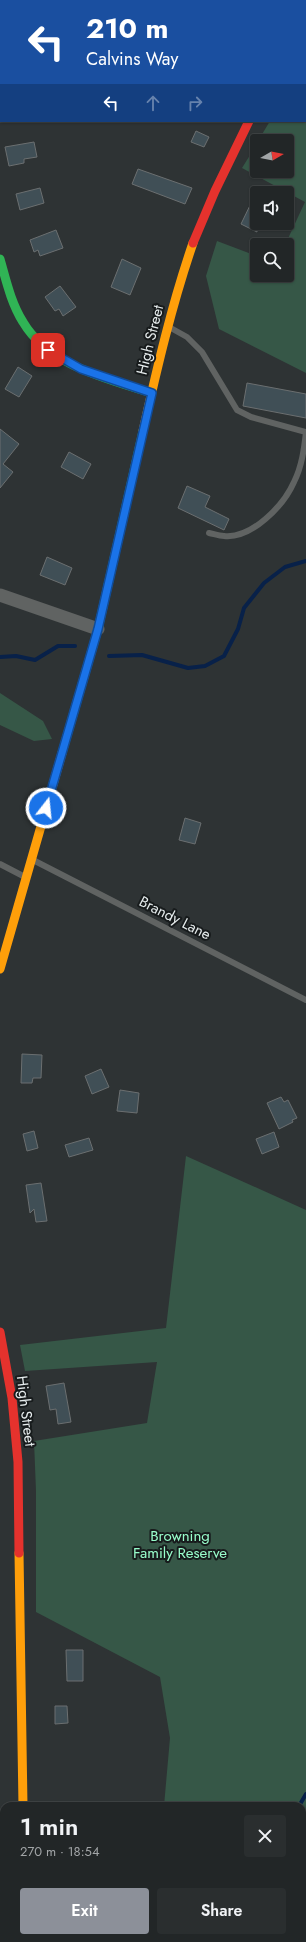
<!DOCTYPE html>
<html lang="en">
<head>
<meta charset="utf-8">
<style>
  body { margin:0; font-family:Jost,sans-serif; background:#2a2e2f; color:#f1f3f6; height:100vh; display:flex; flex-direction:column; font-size:15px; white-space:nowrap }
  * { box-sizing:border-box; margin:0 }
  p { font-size:13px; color:#a2a5a7 }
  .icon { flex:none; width:22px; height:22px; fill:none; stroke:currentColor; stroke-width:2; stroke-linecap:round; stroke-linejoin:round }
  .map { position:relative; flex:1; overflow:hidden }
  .sheet { position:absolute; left:0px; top:1802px; width:306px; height:140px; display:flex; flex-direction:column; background:#222627; border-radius:12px 12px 0 0; box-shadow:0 1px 3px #0004,0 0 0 1px #3f4344 }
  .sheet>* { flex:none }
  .hud { position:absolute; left:0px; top:0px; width:306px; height:122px; box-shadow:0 1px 3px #0004,0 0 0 1px #3f4344; background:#1a4fa0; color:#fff; overflow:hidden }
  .needle { width:26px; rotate:81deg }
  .controls { position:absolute; left:250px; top:134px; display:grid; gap:8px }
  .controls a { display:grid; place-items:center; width:44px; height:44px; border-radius:4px; background:#222627; box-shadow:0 1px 3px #0004,0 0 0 1px #3f4344; font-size:20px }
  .pin { position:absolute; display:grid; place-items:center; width:34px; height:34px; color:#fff; margin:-17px; border-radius:8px; box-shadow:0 2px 6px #0006 }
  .me { position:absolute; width:44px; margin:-22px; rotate:16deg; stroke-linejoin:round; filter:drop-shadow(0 0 3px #0008) }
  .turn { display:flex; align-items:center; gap:14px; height:84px; padding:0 20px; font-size:18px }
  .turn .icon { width:52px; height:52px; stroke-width:2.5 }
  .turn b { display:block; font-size:28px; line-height:34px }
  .lanes { display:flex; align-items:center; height:38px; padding:0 20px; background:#0003; justify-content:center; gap:20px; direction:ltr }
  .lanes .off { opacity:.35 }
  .round { display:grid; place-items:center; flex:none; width:42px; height:42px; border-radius:4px; background:#2a2e2f }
  .headline { display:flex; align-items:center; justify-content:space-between; height:68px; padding:0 20px }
  h1 { font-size:24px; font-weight:600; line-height:30px }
  .primary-button { display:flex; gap:8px; margin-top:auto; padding:8px 20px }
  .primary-button a { flex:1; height:46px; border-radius:4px; background:#8c9099; color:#fff; font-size:16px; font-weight:600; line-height:46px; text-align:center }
  .primary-button a+a { background:#2a2e2f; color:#f1f3f6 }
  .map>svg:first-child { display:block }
  .green { fill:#365747 }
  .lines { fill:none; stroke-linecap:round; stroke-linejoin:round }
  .stream { stroke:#082149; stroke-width:4 }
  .building { fill:#404f56; stroke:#6b6f70 }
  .lane { stroke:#606362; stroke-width:6 }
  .street { stroke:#606362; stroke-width:13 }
  .fast { stroke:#30b455; stroke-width:9 }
  .slow { stroke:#ff9f0a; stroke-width:9 }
  .jam { stroke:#e5322d; stroke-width:9 }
  .route-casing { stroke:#114b97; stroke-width:10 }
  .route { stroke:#1a73e8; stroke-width:7 }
  .labels { text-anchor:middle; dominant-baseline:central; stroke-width:4; stroke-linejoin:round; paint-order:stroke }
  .street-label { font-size:15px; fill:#e6eced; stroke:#171b1c }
  .park-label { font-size:15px; fill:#98fdcb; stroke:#171b1c }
</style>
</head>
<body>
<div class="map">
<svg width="306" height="1942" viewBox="0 0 306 1942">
  <rect width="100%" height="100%" fill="#2e3334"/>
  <path class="green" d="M305 62 306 63V373L219 329 206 276 217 241 257 256V275H287V245H285L305 202 242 168 257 144V171H287V141H258L270 121H305Z
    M0 693 43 721 52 739 34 741 0 725Z
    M186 1156 306 1210V1942H38V1938H302V1806H164L170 1738 160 1677 36 1612V1491L34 1441 147 1423 157 1362 25 1371 20 1345 166 1328Z"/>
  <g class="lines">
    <path class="stream" d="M109 656 142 655 188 668 205 666 224 656 238 629 244 608 264 583 285 567 306 561
      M0 657 16 656 35 660 58 646H75
      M299 1806 306 1794
      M282 1942 283 1938"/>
  </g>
  <path class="building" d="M196 131 209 137 204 147 191 142Z
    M34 142 37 157 24 159V163L9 166 5 147Z
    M138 169 192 188 185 204 132 184Z
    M40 188 44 203 20 210 16 194Z
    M257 191V232L241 224Z
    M56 230 63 248 40 256 38 250 34 252 30 240Z
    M122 259 141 268 130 295 111 287Z
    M60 286 76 307 63 316 59 309 55 311 45 297Z
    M18 367 32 376 19 397 5 389Z
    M247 383 306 394V418L243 406Z
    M0 429 19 444 3 464 13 472 0 488Z
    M69 452 91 464 83 479 61 467Z
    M187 486 210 496 205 507 229 519 224 530 178 508Z
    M47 557 72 568 65 585 40 575Z
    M185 818 201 823 195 844 179 840Z
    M22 1054 42 1055 41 1078H33L32 1083H21Z
    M101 1069 109 1087 92 1094 85 1076Z
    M120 1090 139 1093 137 1113 117 1111Z
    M281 1097 284 1102 288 1100 297 1118 292 1120 293 1122 279 1129 267 1103Z
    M34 1131 38 1148 27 1151 23 1134Z
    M274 1132 279 1147 262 1154 256 1139Z
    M89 1138 93 1150 69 1157 65 1145Z
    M41 1183 47 1221 36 1222 34 1209 30 1213 26 1185Z
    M64 1383 71 1422 58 1424 56 1409 50 1410 46 1386Z
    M66 1650H83V1681H67Z
    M55 1706H67L68 1723 55 1724Z"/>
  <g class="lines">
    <path class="lane" d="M169 327 187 337 202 352 237 410 251 417 306 432
      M209 533C214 534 219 536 224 536 252 539 284 505 294 482 302 466 304 449 306 432
      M33 860 306 1000
      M0 864 25 877"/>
    <path class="street" d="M0 8 1 9
      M0 61 1 60
      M0 595 98 629"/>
    <path class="fast" d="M0 259C6 280 11 303 23 322 49 366 106 378 151 393
      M62 753 98 629 143 431
      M21 1938V1942"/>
    <path class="slow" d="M143 431C157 368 172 304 193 243
      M0 969 62 753
      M19 1553 23 1806"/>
    <path class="jam" d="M305 17 306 15
      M193 243 215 191 249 121
      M0 1332 12 1398 18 1462 19 1553"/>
  </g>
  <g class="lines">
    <g class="route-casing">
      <path id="route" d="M46 808 98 629 152 393 81 369 48 350"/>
    </g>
    <use href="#route" class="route"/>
  </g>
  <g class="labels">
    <g class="street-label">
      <text transform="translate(150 340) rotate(-76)">High Street</text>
      <text transform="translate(175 918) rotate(27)">Brandy Lane</text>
      <text transform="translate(26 1411) rotate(83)">High Street</text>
    </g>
    <g class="park-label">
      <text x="180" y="1536">Browning<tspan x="180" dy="17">Family Reserve</tspan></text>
    </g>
  </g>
</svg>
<div class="controls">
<a><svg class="needle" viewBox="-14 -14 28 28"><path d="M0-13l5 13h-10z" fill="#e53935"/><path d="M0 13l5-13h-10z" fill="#a2a5a7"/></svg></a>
<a><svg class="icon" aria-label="sound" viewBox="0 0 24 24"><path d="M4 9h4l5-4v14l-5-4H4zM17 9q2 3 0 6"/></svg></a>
<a><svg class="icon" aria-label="search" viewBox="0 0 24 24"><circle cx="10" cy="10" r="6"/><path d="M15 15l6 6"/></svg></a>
</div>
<div class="pin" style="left:48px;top:350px;background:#d93025"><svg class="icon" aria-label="arrive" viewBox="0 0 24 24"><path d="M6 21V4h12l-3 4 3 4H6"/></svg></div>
<svg class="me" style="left:46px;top:808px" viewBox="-20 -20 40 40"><circle r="17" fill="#1a73e8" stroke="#fff" stroke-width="3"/><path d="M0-11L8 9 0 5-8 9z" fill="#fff"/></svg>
<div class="hud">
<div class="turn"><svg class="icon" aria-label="left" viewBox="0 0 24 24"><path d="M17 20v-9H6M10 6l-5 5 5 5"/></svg><div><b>210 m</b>Calvins Way</div></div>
<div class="lanes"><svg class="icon" aria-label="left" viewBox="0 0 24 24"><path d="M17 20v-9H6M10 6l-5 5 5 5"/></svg><svg class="icon off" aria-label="ahead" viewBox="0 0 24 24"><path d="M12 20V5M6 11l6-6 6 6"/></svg><svg class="icon off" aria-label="right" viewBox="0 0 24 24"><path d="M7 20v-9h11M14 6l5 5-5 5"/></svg></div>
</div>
<section class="sheet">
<div class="headline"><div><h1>1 min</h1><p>270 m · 18:54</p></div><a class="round"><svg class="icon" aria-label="close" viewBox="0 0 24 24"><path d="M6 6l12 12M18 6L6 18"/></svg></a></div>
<div class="primary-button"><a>Exit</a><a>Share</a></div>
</section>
</div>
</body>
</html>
